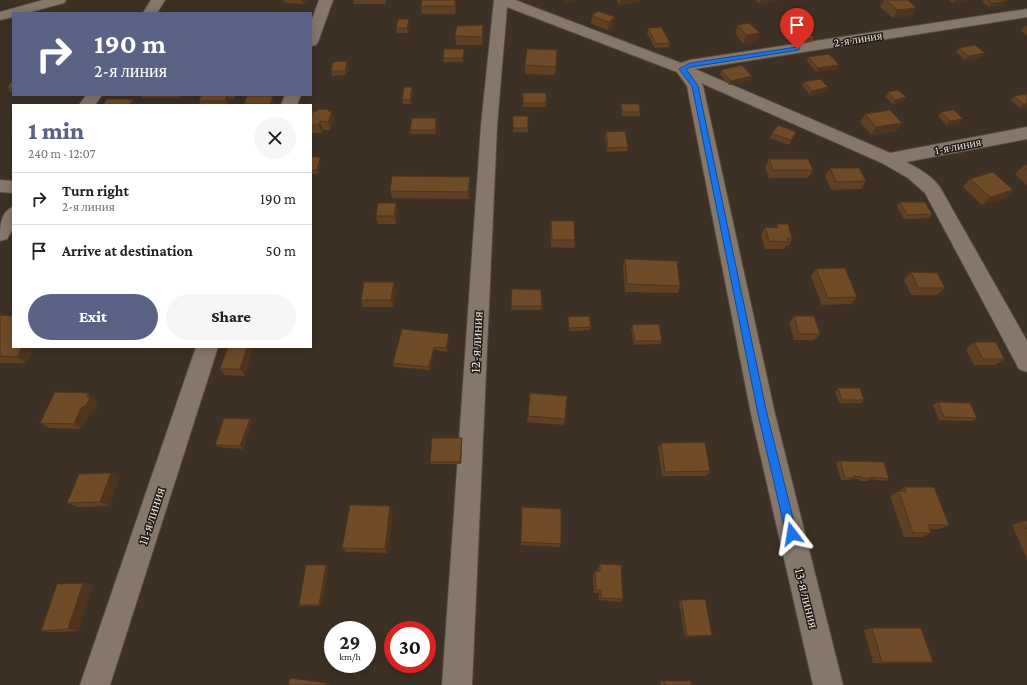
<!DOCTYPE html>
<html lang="en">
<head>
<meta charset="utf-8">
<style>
  body { margin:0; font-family:"Crimson Pro",serif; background:#f6f6f6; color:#202124; height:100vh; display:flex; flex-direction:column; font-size:15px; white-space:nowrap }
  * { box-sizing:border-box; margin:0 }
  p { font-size:13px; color:#757577 }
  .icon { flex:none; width:22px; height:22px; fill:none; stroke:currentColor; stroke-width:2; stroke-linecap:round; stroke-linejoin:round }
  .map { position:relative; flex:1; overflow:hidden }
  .details { position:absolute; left:12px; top:104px; width:300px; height:244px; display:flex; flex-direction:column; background:#fff; border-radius:0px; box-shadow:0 2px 10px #0003 }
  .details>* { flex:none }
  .hud { position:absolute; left:12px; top:12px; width:300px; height:84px; border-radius:0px; box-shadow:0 2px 10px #0003; background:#5a6386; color:#fff; overflow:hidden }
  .speed { position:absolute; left:324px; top:621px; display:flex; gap:8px; font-size:20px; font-weight:700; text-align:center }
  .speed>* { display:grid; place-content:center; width:52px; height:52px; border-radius:50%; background:#fff; box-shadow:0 2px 10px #0003; line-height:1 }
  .speed small { font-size:10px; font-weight:400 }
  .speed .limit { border:6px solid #d22; background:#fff; color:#111 }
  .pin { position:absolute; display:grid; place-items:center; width:34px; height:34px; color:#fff; margin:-41px -17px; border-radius:50% 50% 50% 0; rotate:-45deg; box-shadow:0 0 4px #0007 }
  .pin .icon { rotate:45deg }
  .me { position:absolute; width:44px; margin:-22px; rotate:346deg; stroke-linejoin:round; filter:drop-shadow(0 0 3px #0008) }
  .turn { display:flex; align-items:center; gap:14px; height:84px; padding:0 16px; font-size:18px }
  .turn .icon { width:52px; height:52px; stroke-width:2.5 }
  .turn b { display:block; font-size:28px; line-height:34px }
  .round { display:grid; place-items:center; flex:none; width:42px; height:42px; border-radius:21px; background:#f6f6f6 }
  .head { display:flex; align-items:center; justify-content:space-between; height:68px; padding:0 16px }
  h1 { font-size:24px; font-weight:800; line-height:30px; color:#5a6386 }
  .action { display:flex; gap:8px; margin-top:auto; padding:8px 16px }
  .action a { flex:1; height:46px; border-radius:24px; background:#5a6386; color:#fff; font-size:16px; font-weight:800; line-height:46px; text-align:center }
  .action a+a { background:#f6f6f6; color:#202124 }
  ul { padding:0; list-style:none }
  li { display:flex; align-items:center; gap:12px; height:52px; padding:0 16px; border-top:1px solid #e0e0e0 }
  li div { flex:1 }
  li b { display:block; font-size:15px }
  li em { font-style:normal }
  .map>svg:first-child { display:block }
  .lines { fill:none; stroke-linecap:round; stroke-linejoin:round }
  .street-casing { stroke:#574c43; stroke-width:2 }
  .street { fill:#86776b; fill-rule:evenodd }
  .wall { fill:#5f4022 }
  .shaded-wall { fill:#4e341c }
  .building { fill:#6f4b28; stroke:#4e341c }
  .route { fill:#1a73e8; stroke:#114b97 }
  .labels { text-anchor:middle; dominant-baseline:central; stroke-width:3; stroke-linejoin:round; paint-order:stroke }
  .far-street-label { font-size:12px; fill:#e9e0d9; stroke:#201a15 }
  .street-label { font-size:14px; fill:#e9e0d9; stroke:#201a15 }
</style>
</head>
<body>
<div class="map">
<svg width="1027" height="685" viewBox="0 0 1027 685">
  <rect width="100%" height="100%" fill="#3d3125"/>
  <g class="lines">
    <g class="street-casing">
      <path id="street" d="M43 0H66L64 3 27 13H13V17L0 20V12Z
        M151 0H165L157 13H143Z
        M319 0H333L318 42 316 45 311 46V22Z
        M494 0H515L681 63 690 60 1027 9V17L695 69 890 153 1027 127V139L906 162C918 168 934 177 941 189L1027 341V372L1019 369 925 193 908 178 882 163 701 83 703 86 775 414 843 685H813L751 414 687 86 677 72 507 7 497 126 472 685H442L481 126Z
        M86 95H102L95 105H79Z
        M285 95H301L297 105H281Z
        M0 180 13 181V193L0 192Z
        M13 207V229L7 239 0 241C0 227 0 212 13 207Z
        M196 347H218L110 685H80Z"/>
    </g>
    <use href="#street" class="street"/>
  </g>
  <path class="wall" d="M283 0H306L304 4 284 3Z
    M353 0H386V4H354Z
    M455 0 456 8 455 14H422L421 6Z
    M617 0H640L639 2 620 5Z
    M756 0H778L777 1 759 4Z
    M884 0H908L916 8 912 16 893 18 880 7Z
    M949 0H968L967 1 953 3Z
    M984 0H1005L1003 5 989 7 982 2Z
    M592 16 615 17 614 25 608 30 591 24Z
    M409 23 408 33H397L396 28Z
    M483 25V34L482 45H456L455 36Z
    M738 25 757 41 743 44 735 33Z
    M787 26 814 38 812 42 797 44 785 30Z
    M1027 26V36L1021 31 1024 27Z
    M648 28 670 43 669 47 655 48 647 33Z
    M959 48 982 58 965 60 956 52Z
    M464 49 463 62H443V58Z
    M557 50 555 75 525 74V65Z
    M808 57 837 69 816 72 807 61Z
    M347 61 348 66 346 75 332 76 331 71Z
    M721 70 752 76 751 80 729 85 720 74Z
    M13 80V92H10L7 88Z
    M804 82 828 87 826 92 810 95 802 86Z
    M412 87 413 91 411 104H403L402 100Z
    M888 92 903 101 893 104 885 97Z
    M523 93 546 103V107H523Z
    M1027 94V107L1020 108 1011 100 1014 96Z
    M140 95H183L181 98H142Z
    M201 95H236L235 99H229L227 105H201L199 101Z
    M273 96 275 101 273 105H244V104Z
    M621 104 640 112V116H622L621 109Z
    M329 110 334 119 331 130H323L322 133H311V116L317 111Z
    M941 112 960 123 947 125 938 116Z
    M865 114 897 131 871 135 860 122Z
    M513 116H528V132H513Z
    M437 122 436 134H411L410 130Z
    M606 132 628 147 627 151 607 152 605 136Z
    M796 132 789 145 770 138 772 134Z
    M311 157 321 161 318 174H311Z
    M769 159 813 170 808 178H769L765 167Z
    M1027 165V185L1015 174 1023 166Z
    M830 168 866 181 861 189 831 190 825 176Z
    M970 179 1013 190 1006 198 982 205 963 187Z
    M470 185 469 199 392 198 390 191Z
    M900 202 932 214 929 218 904 219 897 206Z
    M396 203 397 211 396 224H378L376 216Z
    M551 221 575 240 574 248 551 247 550 229Z
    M777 224 792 239 788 246H786L784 249H765L761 235 765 227 776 228Z
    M625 259 680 286 678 293 625 292 623 266Z
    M816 269 857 297 851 304 822 305 811 276Z
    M911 272 945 288 937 295H911L904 280Z
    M396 289 394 307H363L361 300Z
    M512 289 542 306 541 310H511Z
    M0 315 26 363H0Z
    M794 316 820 334 814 340H794L789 323Z
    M568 317 591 327 590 330 569 331 568 320Z
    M632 325 662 341 660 344 634 345 631 328Z
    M450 337 447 352 435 350 430 370 394 367 393 363Z
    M974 342 1004 359 995 365H974L966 349Z
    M228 347 245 376 225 375 220 369Z
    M838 388 864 400 861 403H839L835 392Z
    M530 393 565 419 564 425 527 422Z
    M96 399 95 402 98 405 95 411 89 414 82 429 49 428 40 423Z
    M938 402 977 418 972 421 939 420 933 405Z
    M250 419 252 422 243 449 218 447 215 445Z
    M462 438V440L461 464H431L430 462Z
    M661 443 710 471 706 476H662L658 448Z
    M840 461 889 479 885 481 870 479 868 481H859L858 479H852L850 480H841L836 463Z
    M119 478 109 506 77 507 67 503Z
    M905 487 949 525 939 529H929L931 533 922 537H904L890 496Z
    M390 506 393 510 387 553 346 552 342 548Z
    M522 507 561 544 560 547 521 545Z
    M1023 521H1027V559L1012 525Z
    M600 564 623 599 620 602 599 600V593H594L593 574 595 571H598V568Z
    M328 567 322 606H301L299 605Z
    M83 583 93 585 78 631 52 632 41 631Z
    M681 600 712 635 709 636 685 637 679 601Z
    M872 628 933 662 922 663H873L864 630Z
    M660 681H664L691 685H661Z"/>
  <path class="shaded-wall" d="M302 0H306L304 4Z
    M455 0 456 8 455 14Z
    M565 0H574V2L564 3Z
    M621 0H640L639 2 620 5Z
    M760 0H778L777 1 759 4Z
    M955 0H968L967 1 953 3Z
    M1006 1 1003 5 989 7 992 3Z
    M916 8 912 16 893 18 897 10Z
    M615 17 614 25 608 30 609 22Z
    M409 19V23L408 33 407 28Z
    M483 25V34L482 45V37Z
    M760 33 757 41 743 44 746 35Z
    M985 53 982 58 965 60 968 56Z
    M347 61 348 66 346 75 345 71Z
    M839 65 837 69 816 72 818 68Z
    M752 76 751 80 729 85 731 81Z
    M412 87 413 91 411 104 410 100Z
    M828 87 826 92 810 95 812 91Z
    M179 95H183L181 98Z
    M227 95 229 99 227 105 225 101Z
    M233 95H236L235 99Z
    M273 96 275 101 273 105H271L270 104Z
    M906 97 903 101 893 104 895 100Z
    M133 99 137 105H130Z
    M1027 103V107L1020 108 1023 104Z
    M329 110 330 115 332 111 334 119 331 130 328 122V111Z
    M436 118 437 122 436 134 435 130Z
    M963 119 960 123 947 125 950 121Z
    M320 121 323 130 322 133 319 125Z
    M902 123 897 131 871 135 876 127Z
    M320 157 321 161 318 174 317 170Z
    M470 177V185L469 199 468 192Z
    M1013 190 1006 198 982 205 990 197Z
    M396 203 397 211 396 224 394 216Z
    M394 282 396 289 394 307 391 300Z
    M449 334 450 337 447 352 446 348Z
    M22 347H35L26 363 17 357Z
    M247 347H254L245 376 240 369Z
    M434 347 435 350 430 370 429 367Z
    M88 393 96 399 95 402 98 405 95 411 89 414 82 429 74 424Z
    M250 419 252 422 243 449 240 446Z
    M462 438V440L461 464 460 462Z
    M111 473 119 478 109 506 100 502Z
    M390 506 393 510 387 553 385 549Z
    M326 565 328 567 322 606 319 605Z
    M83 583 93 585 78 631 68 629Z
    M326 683 331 684 330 685H325Z"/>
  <path class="building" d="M422 0H455V6H421Z
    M886 0H908L916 8 897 10Z
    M988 0H1005L1006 1 992 3Z
    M598 11 615 17 609 22 592 16Z
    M398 19H409L407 28H396Z
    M749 23 760 33 746 35 738 25Z
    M802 24 814 38 798 40 787 26Z
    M483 25 482 37 455 36 457 26Z
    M661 27 670 43 656 44 648 28Z
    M975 45 985 53 968 56 959 48Z
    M444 49H464L463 58H443Z
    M527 49 557 50 556 67 525 65Z
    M829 54 839 65 818 68 808 57Z
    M347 61 345 71H331L333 62Z
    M742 65 752 76 731 81 721 70Z
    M820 79 828 87 812 91 804 82Z
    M13 80V88H7Z
    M404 87H412L410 100H402Z
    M898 90 906 97 895 100 888 92Z
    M523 93H546V103H523Z
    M1027 94V103L1023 104 1014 96Z
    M201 95H227L225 101H199Z
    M247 96H273L270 104H244Z
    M107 99H133L130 105H103Z
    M621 104H639L640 112H623Z
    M318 109 329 110 328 111H332L328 122 320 121 319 125H311V116L313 111H317Z
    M890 110 902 123 876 127 865 114Z
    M954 110 963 119 950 121 941 112Z
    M513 116H528V128H513Z
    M412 118H436L435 130H410Z
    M13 125V129H10Z
    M778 125 796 132 791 140 772 134Z
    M625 131 628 147 608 148 606 132Z
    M311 157H320L317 170H311Z
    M769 159H808L813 170H773Z
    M1027 165V170L1023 166Z
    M830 168H859L866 181 836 182Z
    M993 172 1013 190 990 197 970 179Z
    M392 176 470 177 468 192 390 191Z
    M900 202H925L932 214 907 215Z
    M378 203H396L394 216H376Z
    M551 221H574L575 240H552Z
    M777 224H788L792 239 787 238 788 242 769 241 765 227 778 228Z
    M625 259 677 261 680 286 627 284Z
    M845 268 857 297 828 298 816 269Z
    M911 272 937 273 945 288H918Z
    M364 282H394L391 300H361Z
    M512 289 541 290 542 306H511Z
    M0 315 13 316V347H22L17 357 0 356Z
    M589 316 591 327 569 328 568 317Z
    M794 316H814L820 334H799Z
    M659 324 662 341H635L632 325Z
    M402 329 449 334 446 348 434 347 429 367 393 363Z
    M974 342H996L1004 359H983Z
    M228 347H247L240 369H220Z
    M838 388H860L864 400H842Z
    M55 392 88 393 87 396 90 399 86 405 81 408 74 424 40 423Z
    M530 393 567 396 565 419 528 416Z
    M938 402 970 403 977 418 944 417Z
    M224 418 250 419 240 446 215 445Z
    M432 438H462L460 462H430Z
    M705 442 710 471 665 472 661 443Z
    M840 461 884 462 889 479 871 477V478H862V477L853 476 854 478H845Z
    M111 473 100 502 67 503 79 474Z
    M905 487H934L949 525H928L931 533H913L899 491 906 492Z
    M350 505 390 506 385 549 342 548Z
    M522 507 561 509V544L521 542Z
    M1023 521H1027V529Z
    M600 564 621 565 623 599 601 598V590H596L595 571H600Z
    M306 565H326L319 605H299Z
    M83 583 68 629 41 631 57 584Z
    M705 599 712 635 687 636 681 600Z
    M872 628H921L933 662H882Z
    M290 678 326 683 325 685H288Z
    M664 681H691V685H665Z"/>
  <path class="route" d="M797 47H799V50L691 67 686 69 698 86 767 414 797 534 796 538 792 540 788 538 786 534 758 414 692 86 679 69 690 63Z"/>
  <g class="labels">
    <g class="far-street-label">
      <text transform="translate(858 39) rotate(-9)">2-я линия</text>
      <text transform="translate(958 146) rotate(-11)">1-я линия</text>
    </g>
    <g class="street-label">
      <text transform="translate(476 342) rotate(-87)">12-я линия</text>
      <text transform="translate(151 516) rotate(-72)">11-я линия</text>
      <text transform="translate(807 598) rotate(76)">13-я линия</text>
    </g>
  </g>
</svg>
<div class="speed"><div>29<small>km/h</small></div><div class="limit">30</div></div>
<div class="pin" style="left:797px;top:49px;background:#d93025"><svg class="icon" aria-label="arrive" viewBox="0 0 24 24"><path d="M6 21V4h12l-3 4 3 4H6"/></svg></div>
<svg class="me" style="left:792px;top:534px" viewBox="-20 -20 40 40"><path d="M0-17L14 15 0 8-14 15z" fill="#1a73e8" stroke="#fff" stroke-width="4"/></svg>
<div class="hud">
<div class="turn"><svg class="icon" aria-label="right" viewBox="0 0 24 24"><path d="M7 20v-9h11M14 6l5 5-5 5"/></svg><div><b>190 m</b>2-я линия</div></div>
</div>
<section class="details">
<div class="head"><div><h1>1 min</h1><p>240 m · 12:07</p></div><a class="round"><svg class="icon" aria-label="close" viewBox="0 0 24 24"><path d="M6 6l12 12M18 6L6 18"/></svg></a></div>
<ul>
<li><svg class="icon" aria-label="right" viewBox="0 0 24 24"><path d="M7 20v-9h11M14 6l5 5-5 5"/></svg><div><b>Turn right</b><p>2-я линия</p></div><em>190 m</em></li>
<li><svg class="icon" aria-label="arrive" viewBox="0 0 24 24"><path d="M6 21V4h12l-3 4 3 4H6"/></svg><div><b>Arrive at destination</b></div><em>50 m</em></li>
</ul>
<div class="action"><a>Exit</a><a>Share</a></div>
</section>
</div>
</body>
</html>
